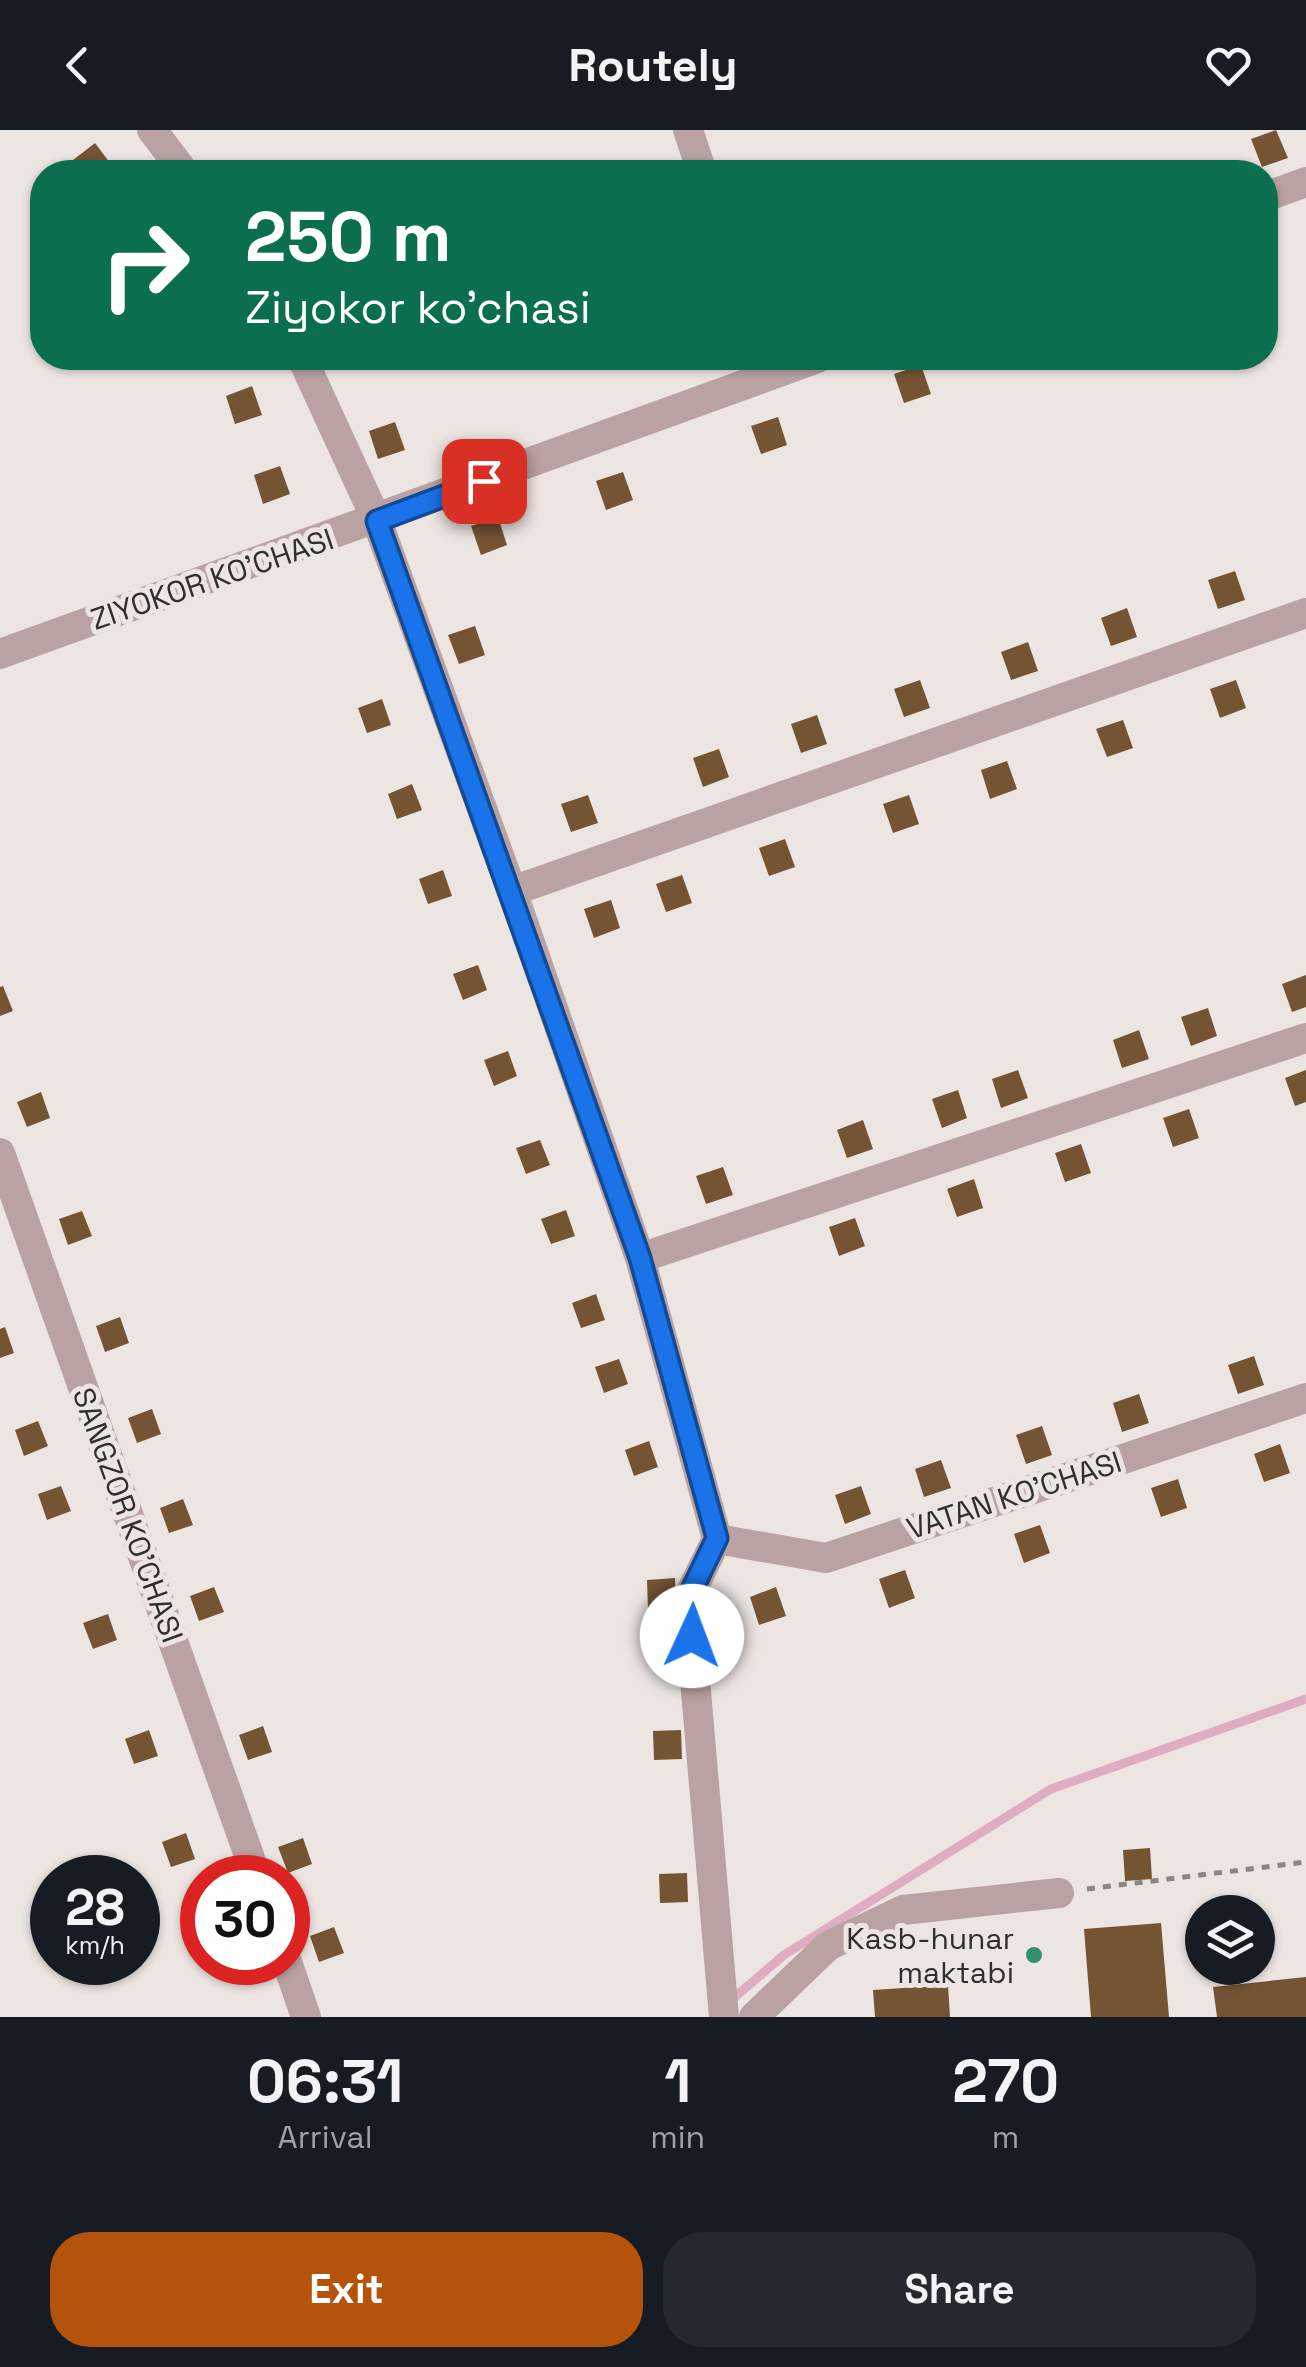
<!DOCTYPE html>
<html lang="en">
<head>
<meta charset="utf-8">
<style>
  body { margin:0; font-family:"Space Grotesk",sans-serif; background:#242831; color:#f1f3f6; height:100vh; display:flex; flex-direction:column; font-size:38px; white-space:nowrap }
  * { box-sizing:border-box; margin:0 }
  p { font-size:32px; color:#9ea1a6 }
  .icon { flex:none; width:55px; height:55px; fill:none; stroke:currentColor; stroke-width:2; stroke-linecap:round; stroke-linejoin:round }
  .map { position:relative; height:1887px; overflow:hidden }
  .drawer { display:flex; flex-direction:column; background:#171b24; flex:1 }
  .drawer>* { flex:none }
  .banner { position:absolute; left:30px; top:30px; width:1248px; height:210px; border-radius:40px; box-shadow:0 2px 8px #0004; background:#0b6e4f; color:#fff; overflow:hidden }
  .buttons { position:absolute; left:1185px; top:1765px; display:grid; gap:20px }
  .buttons a { display:grid; place-items:center; width:90px; height:90px; border-radius:50%; background:#171b24; box-shadow:0 2px 8px #0004; font-size:50px }
  .speed { position:absolute; left:30px; top:1725px; display:flex; gap:20px; font-size:50px; font-weight:700; text-align:center }
  .speed>* { display:grid; place-content:center; width:130px; height:130px; border-radius:50%; background:#171b24; box-shadow:0 2px 8px #0004; line-height:1 }
  .speed small { font-size:25px; font-weight:400 }
  .speed .limit { border:15px solid #d22; background:#fff; color:#111 }
  .pin { position:absolute; display:grid; place-items:center; width:85px; height:85px; color:#fff; margin:-42px; border-radius:20px; box-shadow:0 5px 15px #0006 }
  .me { position:absolute; width:110px; margin:-55px; rotate:2deg; stroke-linejoin:round; filter:drop-shadow(0 0 8px #0008) }
  .turn { display:flex; align-items:center; gap:35px; height:210px; padding:0 50px; font-size:45px }
  .turn .icon { width:130px; height:130px; stroke-width:2.5 }
  .turn b { display:block; font-size:70px; line-height:85px }
  .eta { display:flex; justify-content:space-evenly; align-items:center; height:170px; text-align:center }
  .eta b { font-size:60px; font-weight:800; line-height:70px }
  .action { display:flex; gap:20px; margin-top:auto; padding:20px 50px }
  .action a { flex:1; height:115px; border-radius:40px; background:#b45309; color:#fff; font-size:40px; font-weight:800; line-height:115px; text-align:center }
  .action a+a { background:#242831; color:#f1f3f6 }
  header { display:flex; justify-content:space-between; align-items:center; height:130px; padding:0 50px; background:#171b24; font-size:45px; font-weight:800 }
  .map>svg:first-child { display:block }
  .lines { fill:none; stroke-linecap:round; stroke-linejoin:round }
  .stream { stroke:#dfacc1; stroke-width:9 }
  .building { fill:#755434 }
  .path { stroke:#8b8684; stroke-width:5; stroke-dasharray:8 8; stroke-linecap:butt }
  .minor { stroke:#bba2a2; stroke-width:30 }
  .route-casing { stroke:#114b97; stroke-width:25 }
  .route { stroke:#1a73e8; stroke-width:18 }
  .poi-dot { fill:#319069; stroke:#ede5e2; stroke-width:4 }
  .labels { text-anchor:middle; dominant-baseline:central; stroke-width:10; stroke-linejoin:round; paint-order:stroke }
  .street-label { font-size:30px; fill:#312e2d; stroke:#ede5e2 }
  .poi-label { font-size:30px; fill:#312e2d; stroke:#ede5e2; text-anchor:end }
</style>
</head>
<body>
<header><svg class="icon" aria-label="back" viewBox="0 0 24 24"><path d="M15 5l-7 7 7 7"/></svg>Routely<svg class="icon" aria-label="heart" viewBox="0 0 24 24"><path d="M12 20l-8-8c-3-5 5-10 8-4 3-6 11-1 8 4z"/></svg></header>
<div class="map">
<svg width="1306" height="1887" viewBox="0 0 1306 1887">
  <rect width="100%" height="100%" fill="#ede5e2"/>
  <g class="lines">
    <path class="stream" d="M729 1872 784 1825 1051 1659 1306 1569"/>
  </g>
  <path class="building" d="M1276 0 1288 28 1262 37 1251 9Z
    M95 13 113 37 105 42H82L73 30Z
    M1191 30 1195 42H1166L1165 40Z
    M921 235 931 264 904 273 894 244Z
    M252 256 262 285 235 294 226 266Z
    M778 287 787 315 761 324 751 296Z
    M395 292 405 320 378 329 369 301Z
    M280 336 290 364 263 374 254 345Z
    M623 342 633 370 606 380 596 351Z
    M498 387 507 415 481 425 471 396Z
    M1235 441 1245 470 1218 479 1208 450Z
    M1127 478 1137 507 1111 516 1101 488Z
    M475 496 485 525 459 534 448 505Z
    M1028 512 1038 541 1011 550 1001 522Z
    M920 550 930 578 904 587 894 559Z
    M1236 550 1246 578 1220 588 1210 559Z
    M382 569 391 595 367 603 358 578Z
    M817 585 827 614 801 623 791 594Z
    M1123 590 1133 618 1107 627 1096 599Z
    M719 619 729 647 703 657 693 628Z
    M1007 631 1017 659 990 669 981 640Z
    M412 654 422 680 397 689 388 664Z
    M588 665 598 693 571 702 561 674Z
    M909 665 919 694 893 703 883 674Z
    M785 709 795 737 769 746 759 718Z
    M443 740 452 766 428 774 419 749Z
    M682 745 692 773 666 782 656 754Z
    M611 770 620 798 594 808 584 779Z
    M478 835 487 860 463 870 453 844Z
    M1306 845V877L1292 882 1282 854Z
    M3 856 13 881 0 886V857Z
    M1208 878 1217 906 1191 916 1181 887Z
    M1139 900 1149 929 1122 938 1113 910Z
    M508 921 517 946 494 956 484 930Z
    M1018 940 1028 968 1001 978 992 949Z
    M1306 940V972L1295 976 1285 948Z
    M958 960 967 988 942 998 932 969Z
    M41 962 50 988 27 997 17 972Z
    M1189 979 1199 1008 1173 1017 1163 988Z
    M863 990 873 1019 847 1028 837 1000Z
    M540 1010 550 1035 526 1044 516 1018Z
    M1081 1014 1091 1043 1065 1052 1055 1023Z
    M723 1037 733 1065 706 1074 696 1046Z
    M974 1049 983 1078 957 1087 947 1059Z
    M566 1080 575 1106 551 1114 541 1089Z
    M82 1081 92 1106 68 1115 59 1089Z
    M855 1088 865 1116 839 1126 829 1097Z
    M596 1164 605 1190 581 1198 572 1173Z
    M120 1187 129 1213 105 1222 96 1196Z
    M5 1197 14 1223 0 1228V1199Z
    M1254 1226 1264 1255 1238 1264 1228 1235Z
    M619 1229 628 1254 604 1263 595 1237Z
    M1139 1264 1149 1293 1122 1302 1113 1273Z
    M152 1279 161 1304 137 1313 128 1288Z
    M38 1291 48 1316 24 1326 15 1300Z
    M1042 1296 1052 1325 1026 1334 1016 1305Z
    M649 1311 658 1337 634 1346 625 1320Z
    M1280 1314 1290 1343 1264 1352 1254 1324Z
    M941 1330 951 1358 924 1367 915 1339Z
    M1178 1349 1187 1378 1161 1387 1151 1358Z
    M61 1356 71 1381 47 1390 38 1364Z
    M861 1356 871 1384 845 1394 835 1365Z
    M183 1369 193 1395 169 1403 160 1378Z
    M1040 1395 1050 1423 1024 1433 1014 1404Z
    M905 1440 915 1468 889 1478 879 1449Z
    M675 1448 676 1478 648 1479 647 1450Z
    M214 1457 224 1482 199 1491 190 1466Z
    M776 1457 786 1486 759 1495 750 1467Z
    M108 1484 117 1510 93 1519 83 1493Z
    M263 1596 272 1622 248 1630 239 1605Z
    M149 1600 158 1626 134 1634 125 1609Z
    M681 1600 682 1629 654 1630 653 1601Z
    M186 1703 195 1729 171 1737 162 1712Z
    M303 1708 312 1734 288 1743 278 1717Z
    M1150 1718 1152 1749 1125 1751 1123 1720Z
    M687 1743 688 1772 660 1773 659 1744Z
    M202 1792V1825L191 1796Z
    M1161 1793 1169 1887H1091L1084 1799Z
    M334 1797 344 1823 319 1832 310 1806Z
    M1306 1847V1887H1217L1213 1857Z
    M948 1855 950 1887H875L873 1860Z"/>
  <g class="lines">
    <path class="path" d="M1087 1759 1306 1732"/>
    <path class="minor" d="M152 0 184 42
      M688 0 702 42
      M1265 67 1306 52
      M302 228 377 391 512 761 640 1128 717 1409 688 1468 724 1887
      M0 524 818 228
      M512 761 1306 483
      M0 1023 257 1748
      M640 1128 1306 908
      M717 1409 826 1428 1306 1268
      M287 1832 306 1887
      M754 1887 828 1816 903 1780 1059 1763"/>
  </g>
  <g class="lines">
    <g class="route-casing">
      <path id="route" d="M484 351 377 391 640 1128 717 1408 688 1468 692 1506"/>
    </g>
    <use href="#route" class="route"/>
  </g>
  <circle class="poi-dot" cx="1034" cy="1825" r="10"/>
  <g class="labels">
    <g class="street-label">
      <text transform="translate(212 449) rotate(-19)">ZIYOKOR KO'CHASI</text>
      <text transform="translate(1014 1365) rotate(-18)">VATAN KO'CHASI</text>
      <text transform="translate(128 1385) rotate(70)">SANGZOR KO'CHASI</text>
    </g>
    <g class="poi-label">
      <text x="1014" y="1808">Kasb-hunar<tspan x="1014" dy="34">maktabi</tspan></text>
    </g>
  </g>
</svg>
<div class="buttons">
<a><svg class="icon" aria-label="layers" viewBox="0 0 24 24"><path d="M12 4l9 5-9 5-9-5zM3 14l9 5 9-5"/></svg></a>
</div>
<div class="speed"><div>28<small>km/h</small></div><div class="limit">30</div></div>
<div class="pin" style="left:484px;top:351px;background:#d93025"><svg class="icon" aria-label="arrive" viewBox="0 0 24 24"><path d="M6 21V4h12l-3 4 3 4H6"/></svg></div>
<svg class="me" style="left:692px;top:1506px" viewBox="-20 -20 40 40"><circle r="19" fill="#fff"/><path d="M0-13L10 11 0 6-10 11z" fill="#1a73e8"/></svg>
<div class="banner">
<div class="turn"><svg class="icon" aria-label="right" viewBox="0 0 24 24"><path d="M7 20v-9h11M14 6l5 5-5 5"/></svg><div><b>250 m</b>Ziyokor ko'chasi</div></div>
</div>
</div>
<section class="drawer">
<div class="eta">
<div><b>06:31</b><p>Arrival</p></div>
<div><b>1</b><p>min</p></div>
<div><b>270</b><p>m</p></div>
</div>
<div class="action"><a>Exit</a><a>Share</a></div>
</section>
</body>
</html>
